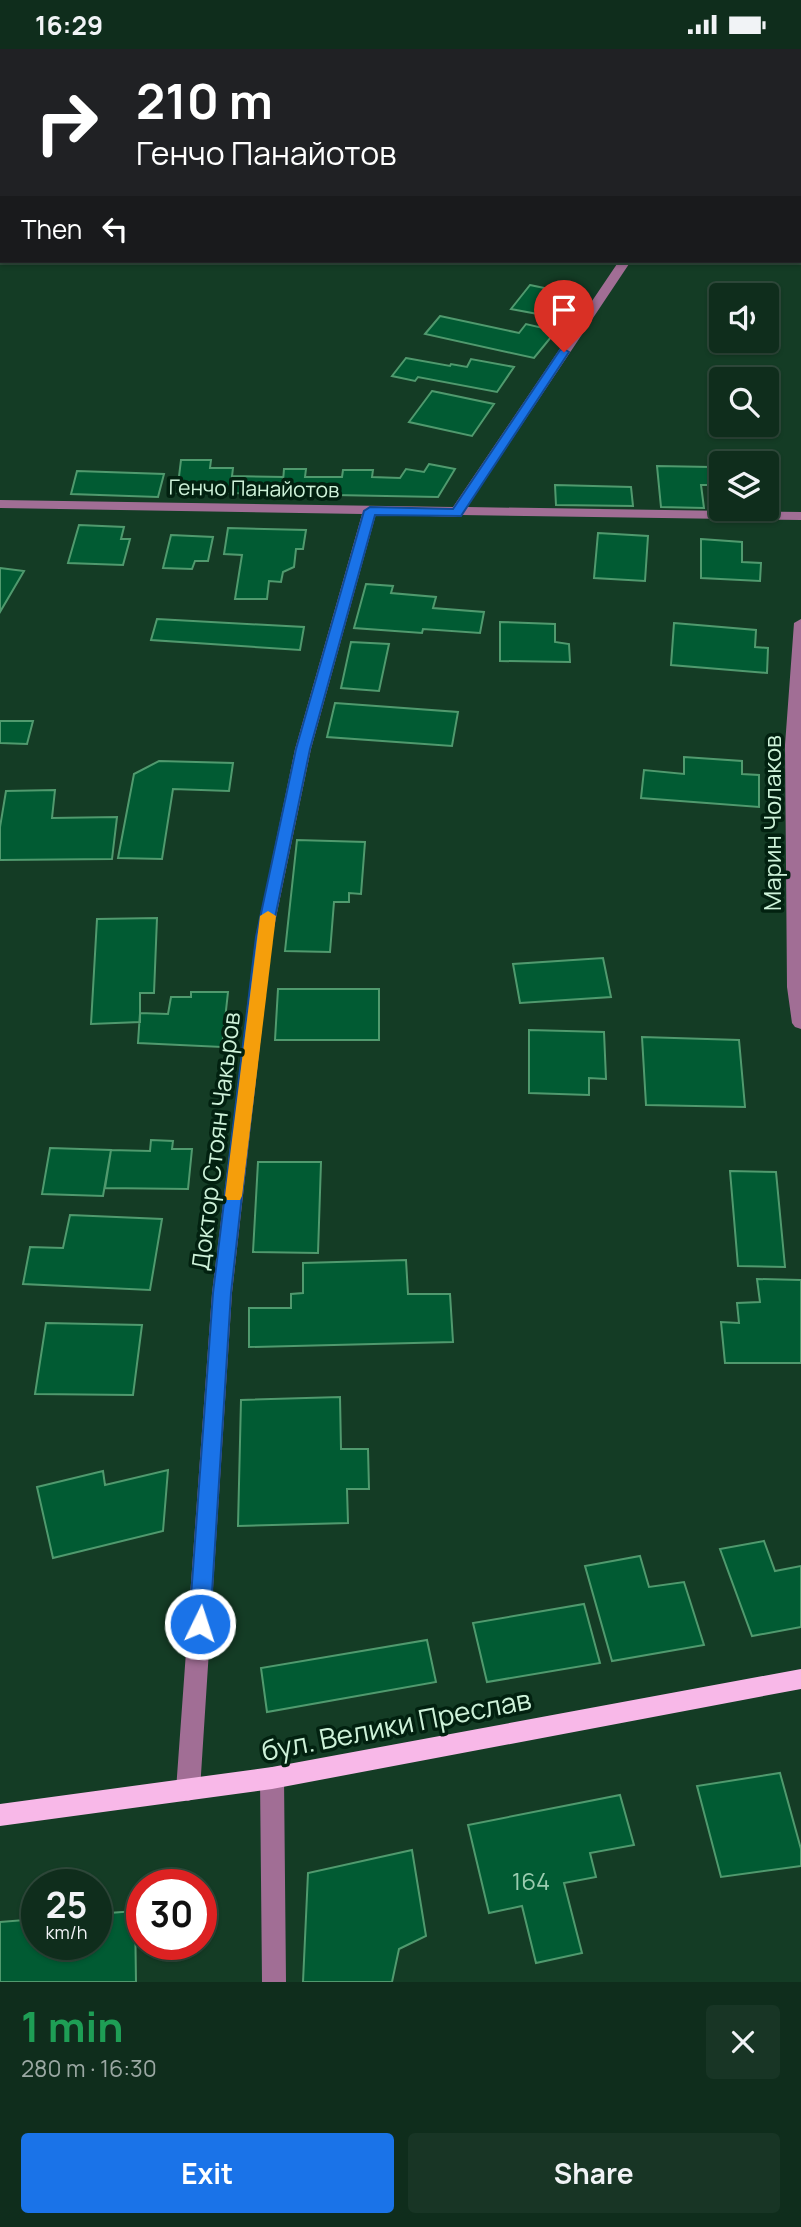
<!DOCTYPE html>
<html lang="en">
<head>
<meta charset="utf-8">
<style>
  body { margin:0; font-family:Manrope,sans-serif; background:#183525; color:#f1f3f6; height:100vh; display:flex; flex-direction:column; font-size:26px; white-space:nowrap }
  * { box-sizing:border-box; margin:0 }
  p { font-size:23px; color:#9ba8a3 }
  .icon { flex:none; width:38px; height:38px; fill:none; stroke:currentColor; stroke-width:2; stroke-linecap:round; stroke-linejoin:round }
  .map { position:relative; height:1933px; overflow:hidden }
  .panel { display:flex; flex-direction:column; background:#0f2d1c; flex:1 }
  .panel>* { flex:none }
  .guide { position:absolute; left:0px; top:0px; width:802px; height:214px; box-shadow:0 2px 5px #0004,0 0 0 2px #2f493b; background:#202124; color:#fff; overflow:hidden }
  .controls { position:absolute; left:709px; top:234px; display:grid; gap:14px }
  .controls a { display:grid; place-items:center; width:70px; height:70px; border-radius:7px; background:#0f2d1c; box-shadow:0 2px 5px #0004,0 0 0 2px #2f493b; font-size:35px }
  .speed { position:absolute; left:21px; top:1820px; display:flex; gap:14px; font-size:35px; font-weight:700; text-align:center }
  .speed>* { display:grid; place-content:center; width:91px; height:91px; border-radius:50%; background:#0f2d1c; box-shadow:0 2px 5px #0004,0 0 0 2px #2f493b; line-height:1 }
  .speed small { font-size:18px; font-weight:400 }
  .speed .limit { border:10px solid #d22; background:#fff; color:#111 }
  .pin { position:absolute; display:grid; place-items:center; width:60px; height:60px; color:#fff; margin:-72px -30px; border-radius:50% 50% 50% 0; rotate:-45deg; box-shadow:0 0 7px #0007 }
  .pin .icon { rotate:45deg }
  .me { position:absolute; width:77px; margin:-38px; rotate:4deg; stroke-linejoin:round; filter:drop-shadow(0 0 5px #0008) }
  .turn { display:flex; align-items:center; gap:24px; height:147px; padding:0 21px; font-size:32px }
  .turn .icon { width:91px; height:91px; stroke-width:2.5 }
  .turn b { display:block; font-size:49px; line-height:60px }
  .then { display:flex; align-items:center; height:66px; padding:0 21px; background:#0003; gap:14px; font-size:26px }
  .round { display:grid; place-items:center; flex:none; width:74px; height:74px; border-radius:7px; background:#183525 }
  .summary { display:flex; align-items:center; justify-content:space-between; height:119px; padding:0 21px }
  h1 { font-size:42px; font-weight:700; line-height:52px; color:#1e9e55 }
  .button { display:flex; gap:14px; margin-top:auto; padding:14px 21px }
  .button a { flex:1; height:80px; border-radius:7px; background:#1a73e8; color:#fff; font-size:28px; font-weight:700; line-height:80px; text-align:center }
  .button a+a { background:#183525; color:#f1f3f6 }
  .status { display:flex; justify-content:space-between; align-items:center; height:49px; padding:0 35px; background:#0f2d1c; direction:ltr }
  .status svg { height:19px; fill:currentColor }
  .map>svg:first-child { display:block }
  .building { fill:#015b33; stroke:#509a6e; stroke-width:2 }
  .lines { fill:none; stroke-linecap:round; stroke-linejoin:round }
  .minor { fill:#a16e95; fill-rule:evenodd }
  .major { fill:#f8b8e8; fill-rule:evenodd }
  .route { fill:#1a73e8; stroke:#114b97; stroke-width:2 }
  .slow { fill:#f59e0b }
  .labels { text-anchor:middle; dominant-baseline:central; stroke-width:7; stroke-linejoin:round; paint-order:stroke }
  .far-street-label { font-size:21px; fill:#cef2d9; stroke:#022110 }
  .street-label { font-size:24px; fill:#cef2d9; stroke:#022110 }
  .near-number-label { font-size:24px; fill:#9bccb0 }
  .near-street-label { font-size:28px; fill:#cef2d9; stroke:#022110 }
</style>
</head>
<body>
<div class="status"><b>16:29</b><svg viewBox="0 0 49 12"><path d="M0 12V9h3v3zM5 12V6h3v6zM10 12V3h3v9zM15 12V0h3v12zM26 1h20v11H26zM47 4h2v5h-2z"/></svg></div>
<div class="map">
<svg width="801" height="1933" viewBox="0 0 801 1933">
  <rect width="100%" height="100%" fill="#143c25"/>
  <path class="building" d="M530 236 582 247 564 270 511 260Z
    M440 267 519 284 526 275 556 282 534 309 425 285Z
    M406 309 450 317 451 315 467 318 471 310 514 318 497 343 418 328 415 332 392 327Z
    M432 342 494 355 472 387 409 373Z
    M181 411H211L210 419H233L230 444H177Z
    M429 415 455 420 438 448 282 445 284 420H306L305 428H342L343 421H373L372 428 400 429 406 420 424 423Z
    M657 417 711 418 713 436H701L704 459 661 458Z
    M77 422 164 425 158 448 71 445Z
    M232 427 283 428 282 445 230 444Z
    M555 436 631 438 633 457 556 456Z
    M79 476 124 478 121 490H130L123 516 68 514Z
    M228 479 306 481 303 500H296L294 518 283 523 281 533 269 532 267 550H235L242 506 224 505Z
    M598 484 648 487 645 532 594 529Z
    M171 486 213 488 208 512H195L192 520 163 519Z
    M701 490 742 493V513L761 514 760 532 701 529Z
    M0 519 24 522 0 563Z
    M366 535 393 537 391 544 436 548 433 559 484 563 480 584 423 580 422 584 354 579Z
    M157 570 304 578 300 601 151 591Z
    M500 573 555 575V593L569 595 570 613 500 612Z
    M674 574 756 581 755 598 768 599 767 624 671 616Z
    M351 593 389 595 379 642 341 639Z
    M335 654 458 663 452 697 327 688Z
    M0 672H33L27 695 0 694Z
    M684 708 742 712V725L759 726V758L641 749 644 721 684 725Z
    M159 712 233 714 229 742 173 740 162 810 118 809 134 725Z
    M55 741 52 769 117 768 112 810 0 811V778L6 742Z
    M297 791 365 793 361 845 349 844V853H334L330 903 285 902Z
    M157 869 154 944H140V973L91 975 97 870Z
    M603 909 611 948 520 954 513 915Z
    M278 940H379V991H275Z
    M191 943H228L222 998 138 994 140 964 168 965 171 948H191Z
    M529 981 604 983 606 1030 589 1029V1046L529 1044Z
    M642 988 739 991 745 1058 646 1056Z
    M151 1091 173 1092 172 1100H192L188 1140 105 1139 111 1101 150 1102Z
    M50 1099 111 1101 103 1147 42 1145Z
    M258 1113H321L318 1204 253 1203Z
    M730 1122 776 1123 785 1218 738 1217Z
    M70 1166 162 1170 150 1241 23 1235 30 1198 63 1199Z
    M406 1211 408 1245H450L453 1293 249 1298V1259H291V1245L303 1244V1214Z
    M757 1230 801 1231V1314H725L721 1273 739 1274 737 1254 760 1253Z
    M46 1274 142 1276 133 1346 35 1345Z
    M340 1348 341 1400H368L369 1440H347L348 1474 238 1477 241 1351Z
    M168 1421 163 1482 53 1509 37 1438 103 1422 105 1436Z
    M764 1492 775 1522 801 1517V1578L752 1587 720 1500Z
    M640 1507 649 1538 684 1533 704 1596 612 1612 585 1517Z
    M584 1555 600 1614 487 1633 473 1574Z
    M427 1591 436 1633 267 1663 261 1619Z
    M780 1724 801 1800V1817L721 1828 697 1737Z
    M620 1746 634 1796 590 1804 596 1828 564 1834 582 1904 536 1914 522 1857 489 1864 468 1776Z
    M412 1801 426 1887 399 1900 392 1933H303L308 1824Z
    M135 1862 136 1933H0V1873L37 1870V1895H96V1865Z"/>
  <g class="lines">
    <path class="minor" d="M70 0H85L86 2H71Z
      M215 0H227L214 2Z
      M546 0H560L545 2Z
      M762 0H772L761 2Z
      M0 162H2L0 169Z
      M0 186H2V192H0Z
      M619 212H631L467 458 801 463V471L461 466 456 468 376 465 311 700 272 888 232 1244 200 1741 196 1749 188 1752 180 1749 176 1741 212 1244 256 888 295 700 362 465 0 459V451L453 458Z
      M801 570V980L795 978 792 974 787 938 785 696 794 574Z
      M272 1718 280 1721 284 1729 286 1933H262L260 1729 264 1721Z"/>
    <path class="major" d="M801 1620V1640L272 1740 0 1777V1755L272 1718Z"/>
  </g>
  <path class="route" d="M564 300 569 303 461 467 375 466 310 700 271 888 231 1244 210 1575 207 1582 200 1584 192 1582 189 1575 213 1244 256 888 296 700 364 462 370 458 453 460 560 301Z"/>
  <path class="slow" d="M268 862 276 867 242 1147 240 1151H227L225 1147 260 867Z"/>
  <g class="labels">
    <g class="far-street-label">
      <text transform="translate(254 439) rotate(1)">Генчо Панайотов</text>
    </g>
    <g class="street-label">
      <text transform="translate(771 774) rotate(-90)">Марин Чолаков</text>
      <text transform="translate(215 1092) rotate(-83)">Доктор Стоян Чакъров</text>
    </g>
    <g class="near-number-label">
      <text x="531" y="1831">164</text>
    </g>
    <g class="near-street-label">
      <text transform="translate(396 1675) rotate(-11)">бул. Велики Преслав</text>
    </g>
  </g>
</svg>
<div class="controls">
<a><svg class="icon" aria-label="sound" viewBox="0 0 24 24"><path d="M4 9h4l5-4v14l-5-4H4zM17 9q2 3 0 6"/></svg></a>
<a><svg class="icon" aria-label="search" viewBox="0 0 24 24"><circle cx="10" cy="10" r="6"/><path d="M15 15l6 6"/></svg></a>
<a><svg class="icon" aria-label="layers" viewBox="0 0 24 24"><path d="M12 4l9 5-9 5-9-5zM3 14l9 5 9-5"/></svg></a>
</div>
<div class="speed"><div>25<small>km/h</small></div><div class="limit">30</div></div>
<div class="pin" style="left:564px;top:303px;background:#d93025"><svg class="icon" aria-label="arrive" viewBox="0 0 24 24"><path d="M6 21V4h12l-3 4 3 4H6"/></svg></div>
<svg class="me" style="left:200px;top:1575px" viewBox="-20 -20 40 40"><circle r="17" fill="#1a73e8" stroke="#fff" stroke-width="3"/><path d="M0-11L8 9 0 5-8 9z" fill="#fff"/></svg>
<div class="guide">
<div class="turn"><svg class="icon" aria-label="right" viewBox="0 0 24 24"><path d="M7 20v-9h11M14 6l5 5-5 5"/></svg><div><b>210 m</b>Генчо Панайотов</div></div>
<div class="then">Then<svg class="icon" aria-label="left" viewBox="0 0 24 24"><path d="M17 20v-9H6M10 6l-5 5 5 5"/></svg></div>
</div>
</div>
<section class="panel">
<div class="summary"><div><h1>1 min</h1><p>280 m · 16:30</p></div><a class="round"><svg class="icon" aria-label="close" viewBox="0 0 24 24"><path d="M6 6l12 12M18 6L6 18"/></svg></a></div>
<div class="button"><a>Exit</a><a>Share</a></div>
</section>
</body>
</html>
